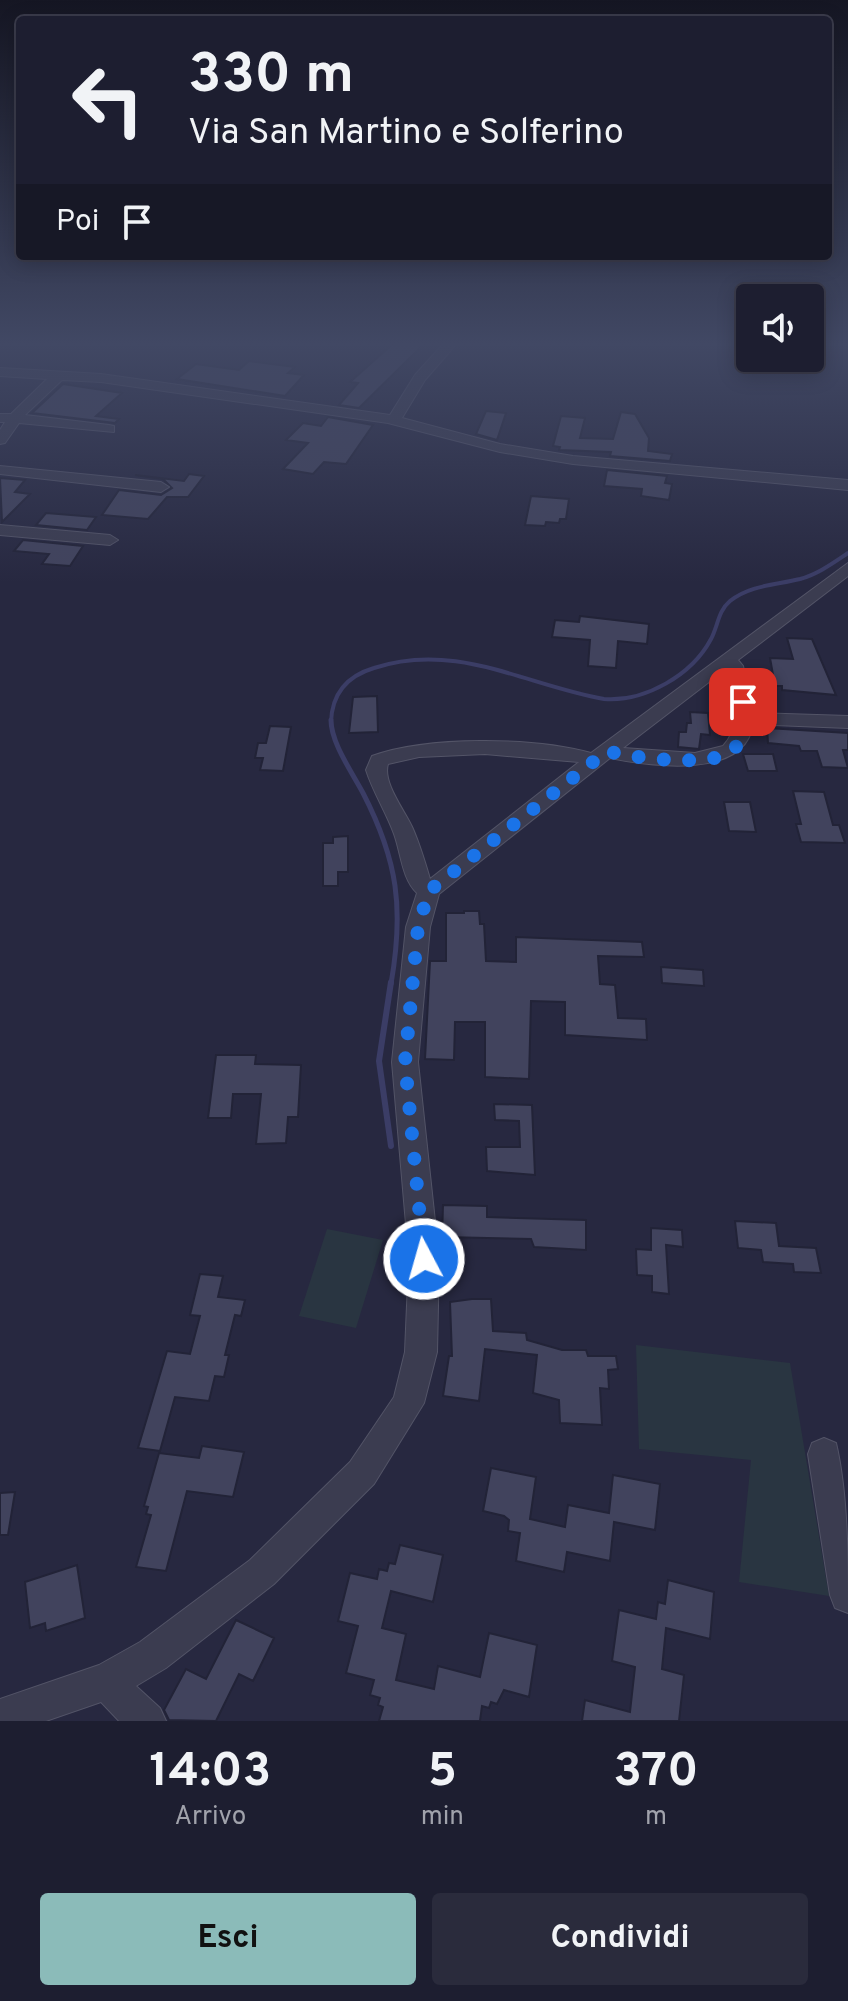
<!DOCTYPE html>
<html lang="it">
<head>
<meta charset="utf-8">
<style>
  body { margin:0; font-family:Overpass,sans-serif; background:#2a2b3c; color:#f1f3f6; height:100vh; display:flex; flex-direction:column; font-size:30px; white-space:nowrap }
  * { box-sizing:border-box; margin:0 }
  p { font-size:26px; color:#a0a2ab }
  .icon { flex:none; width:44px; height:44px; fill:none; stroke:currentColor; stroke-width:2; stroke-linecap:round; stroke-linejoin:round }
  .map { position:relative; height:1721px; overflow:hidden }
  .sheet { display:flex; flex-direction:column; background:#1d1e30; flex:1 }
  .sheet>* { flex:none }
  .banner { position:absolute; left:16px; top:16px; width:816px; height:244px; border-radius:8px; box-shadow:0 4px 20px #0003,0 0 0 2px #3b3c4c; background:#1d1e30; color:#f1f3f6; overflow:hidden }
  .buttons { position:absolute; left:736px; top:284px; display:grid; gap:16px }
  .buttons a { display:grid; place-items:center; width:88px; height:88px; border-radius:8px; background:#1d1e30; box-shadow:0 4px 20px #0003,0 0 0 2px #3b3c4c; font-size:40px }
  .pin { position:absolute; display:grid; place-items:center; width:68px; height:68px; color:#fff; margin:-34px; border-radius:16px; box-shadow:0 4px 12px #0006 }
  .me { position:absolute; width:88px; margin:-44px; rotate:354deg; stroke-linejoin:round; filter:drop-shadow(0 0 6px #0008) }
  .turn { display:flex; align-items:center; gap:28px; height:168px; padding:0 40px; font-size:36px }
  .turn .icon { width:104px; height:104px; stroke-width:2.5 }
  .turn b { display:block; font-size:56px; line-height:68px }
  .then { display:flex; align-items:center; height:76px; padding:0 40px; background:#0003; gap:16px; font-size:30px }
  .eta { display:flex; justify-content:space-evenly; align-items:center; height:136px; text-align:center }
  .eta b { font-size:48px; font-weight:700; line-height:56px }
  .action { display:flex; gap:16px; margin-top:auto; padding:16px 40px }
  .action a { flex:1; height:92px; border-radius:8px; background:#8bbbb9; color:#111; font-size:32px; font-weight:700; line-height:92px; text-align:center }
  .action a+a { background:#2a2b3c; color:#f1f3f6 }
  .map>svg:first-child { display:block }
  .green { fill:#293541 }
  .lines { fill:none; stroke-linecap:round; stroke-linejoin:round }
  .stream-far2 { stroke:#3b3d66; stroke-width:4 }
  .stream-far1 { stroke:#3b3d66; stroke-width:5 }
  .stream { stroke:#3b3d66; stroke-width:6 }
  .building { fill:#41435d; stroke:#222337; stroke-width:2 }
  .minor-casing { stroke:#535467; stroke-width:2 }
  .minor { fill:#3b3c50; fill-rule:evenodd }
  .route { stroke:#1a73e8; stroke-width:14; stroke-dasharray:0 25.2 }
</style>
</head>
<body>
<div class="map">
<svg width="848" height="1721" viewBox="0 0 848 1721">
  <rect width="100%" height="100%" fill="#272840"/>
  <path class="green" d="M327 1229 383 1240 356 1328 299 1316Z
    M636 1345 790 1363 829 1596 739 1582 751 1460 639 1449Z"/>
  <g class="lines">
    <path class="stream-far2" d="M331 722C332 694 347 676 374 668 456 641 525 685 604 699 645 702 692 675 711 639 718 626 718 611 730 601 750 585 776 585 800 579 818 574 833 563 848 553"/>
    <path class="stream-far1" d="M331 720C331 743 352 772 363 793 398 861 404 909 391 984"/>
    <path class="stream" d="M391 1146 379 1061 391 982"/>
  </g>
  <path class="building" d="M395 342H426L359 408 339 405 358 383 350 382Z
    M249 361 295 367 288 373 304 375 285 396 177 379 196 364 239 370Z
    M63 384 122 393 96 416 119 419 115 423 32 413Z
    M486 411 506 413 497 440 476 434Z
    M621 412 635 414 649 438 648 451 672 454 670 461 610 456 611 452 559 450 560 447 553 446 561 416 585 418 580 438 613 439Z
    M328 417 373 425 346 464 324 462 313 474 283 469 308 443 286 440 303 423 321 426Z
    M607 470 667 476 665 483 672 484 669 500 641 496 642 489 604 486Z
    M189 474 204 476 188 497H167L148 519 102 515 119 490 161 495 172 488 163 479 135 475 184 481Z
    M0 478 25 480 15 492 30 494 2 522Z
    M531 496 569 499 566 519H560L559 523 546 522 545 526 525 525Z
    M46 513 96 517 87 530 36 525Z
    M23 540 83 546 70 566 42 564 49 554 14 551Z
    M580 616 649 624 647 644 618 641 616 668 588 666 590 640 552 637 555 620 579 622Z
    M787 638 812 639 836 695 782 690V686H775L770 658 793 659Z
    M377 696 378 732 349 733 353 697Z
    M690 712 708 713 710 735 701 734 699 749 678 747 679 732H686L687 723H691Z
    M270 726 291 727 283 771 260 770 263 758H255L258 743H266Z
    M767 728 848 733V750H843L848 768 822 767 817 751H801L799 746 768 743Z
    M743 754H773L777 771H748Z
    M793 791 824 792 833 825H839L845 843 801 842 796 824H801Z
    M724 802H750L756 832 729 831Z
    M348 836V872H338V886H323V843H333V837Z
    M464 911H479L480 924H484L486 961 516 962V937L642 942 644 957 598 956 600 984 615 985 618 1018 646 1019 647 1040 565 1035V1002L531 1001 529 1079 485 1077V1022H455L454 1060 425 1059 430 961H446V913H464Z
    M661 967 703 970 704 986 662 983Z
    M216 1055H256L255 1064 301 1065 298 1117H288L286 1143 256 1144 261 1094H233L231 1118H208Z
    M494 1104 532 1105 535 1175 487 1171 486 1147H520L519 1121 495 1120Z
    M443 1205 487 1206V1217L586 1220V1250L534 1247 531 1239 442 1237Z
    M735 1221 776 1223 779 1246 816 1248 821 1273 794 1272 793 1264 763 1262 761 1250 738 1248Z
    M651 1228 682 1230 683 1247 666 1245 669 1294 652 1292V1276L637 1275 636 1249 651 1250Z
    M200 1274 223 1276 218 1297 245 1300 241 1316 235 1315 225 1355H229L224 1377 215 1376 209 1401 175 1397 160 1451 138 1448 167 1351 190 1354 200 1316 190 1315Z
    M472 1299H491L493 1331 526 1333 527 1340 562 1350H586L588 1356H616L618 1369 608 1370 609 1389 600 1388 602 1425 560 1423 559 1400 533 1393 537 1355 485 1349 479 1401 443 1396 449 1356H452L450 1302Z
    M202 1446 244 1452 233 1497 187 1491 166 1571 136 1567 151 1515 146 1514 148 1507 144 1506 159 1453 199 1458Z
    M491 1468 536 1477 530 1519 565 1527 568 1505 609 1513 613 1475 660 1484 655 1530 614 1522 610 1561 567 1552 564 1572 516 1561 520 1533 508 1531 509 1520 504 1516 483 1511Z
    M15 1492 8 1535H0V1493Z
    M400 1545 443 1555 433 1602 391 1591 382 1628 406 1634 396 1680 434 1689 438 1666 480 1677 489 1633 537 1645 529 1697 504 1690 497 1704 491 1702 489 1708 482 1706 480 1721H379L383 1707 378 1705 380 1698 370 1695 374 1680 346 1673 358 1626 338 1621 350 1573 377 1579 379 1569 387 1571 389 1563 395 1564Z
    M77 1565 85 1618 46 1631 45 1623 30 1628 25 1582Z
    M668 1580 714 1592 710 1639 666 1628 662 1669 684 1675 679 1721H582L585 1700 630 1712 635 1667 612 1661 619 1610 656 1619 658 1602 665 1604Z
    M236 1620 274 1638 253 1681 239 1674 216 1721 169 1720 164 1710 186 1669 206 1679Z"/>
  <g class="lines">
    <g class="minor-casing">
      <path id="minor" d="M445 342H458L425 380 402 418 500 444 573 456 848 480V490L573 464 500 452 388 423 101 382 62 380 25 415 109 425 114 426V432L19 423 5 443 0 444V430L5 422H0V414H11L47 379 0 376V368L101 374 390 415 415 375Z
        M0 466 161 482 169 487 161 492 0 474Z
        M0 525 110 535 118 540 110 545 0 535Z
        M848 563V576L738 660 743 666 753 713 848 716V728L753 724C745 780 650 766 610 758L439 894 430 927 418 1062 439 1259 437 1352 424 1403 374 1484 274 1584 166 1668 136 1686 160 1708 166 1721H119L101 1702 46 1721H0V1699L99 1665 140 1642 250 1560 350 1462 394 1397 405 1352 409 1259 392 1062 406 927 417 893C402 879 401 853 394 834 386 812 373 792 366 770L372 756C427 736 534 737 591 753ZM726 669C732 694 743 726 723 746L695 753 623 748ZM485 754 579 762 430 879C425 862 420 845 413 829 406 812 382 783 388 764L419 757Z
        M824 1438 836 1443C848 1494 848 1559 848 1613L835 1608 830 1595 808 1454 812 1443Z"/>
    </g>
    <use href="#minor" class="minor"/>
  </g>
  <linearGradient id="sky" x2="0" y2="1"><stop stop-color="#151623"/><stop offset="0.59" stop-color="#414864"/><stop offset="1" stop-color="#414864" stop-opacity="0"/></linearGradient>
  <rect width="848" height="583" fill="url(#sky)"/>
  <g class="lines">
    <path class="route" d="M424 1259 405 1062 418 927 429 891 607 751C633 758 706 767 729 753 746 742 746 718 743 702"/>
  </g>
</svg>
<div class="buttons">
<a><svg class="icon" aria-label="sound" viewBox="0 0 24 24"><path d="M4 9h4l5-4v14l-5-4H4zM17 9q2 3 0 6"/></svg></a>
</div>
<div class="pin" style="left:743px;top:702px;background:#d93025"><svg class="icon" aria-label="arrive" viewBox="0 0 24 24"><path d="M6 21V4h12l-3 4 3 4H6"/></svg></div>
<svg class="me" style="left:424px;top:1259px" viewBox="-20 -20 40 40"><circle r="17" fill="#1a73e8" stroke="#fff" stroke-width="3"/><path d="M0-11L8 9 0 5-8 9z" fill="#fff"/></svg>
<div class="banner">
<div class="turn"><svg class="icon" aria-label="left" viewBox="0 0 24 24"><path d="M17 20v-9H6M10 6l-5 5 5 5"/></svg><div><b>330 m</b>Via San Martino e Solferino</div></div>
<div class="then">Poi<svg class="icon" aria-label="arrive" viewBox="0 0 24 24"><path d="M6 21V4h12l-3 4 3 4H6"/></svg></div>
</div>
</div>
<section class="sheet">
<div class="eta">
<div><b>14:03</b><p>Arrivo</p></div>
<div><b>5</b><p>min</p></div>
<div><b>370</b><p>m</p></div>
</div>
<div class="action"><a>Esci</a><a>Condividi</a></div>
</section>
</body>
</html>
